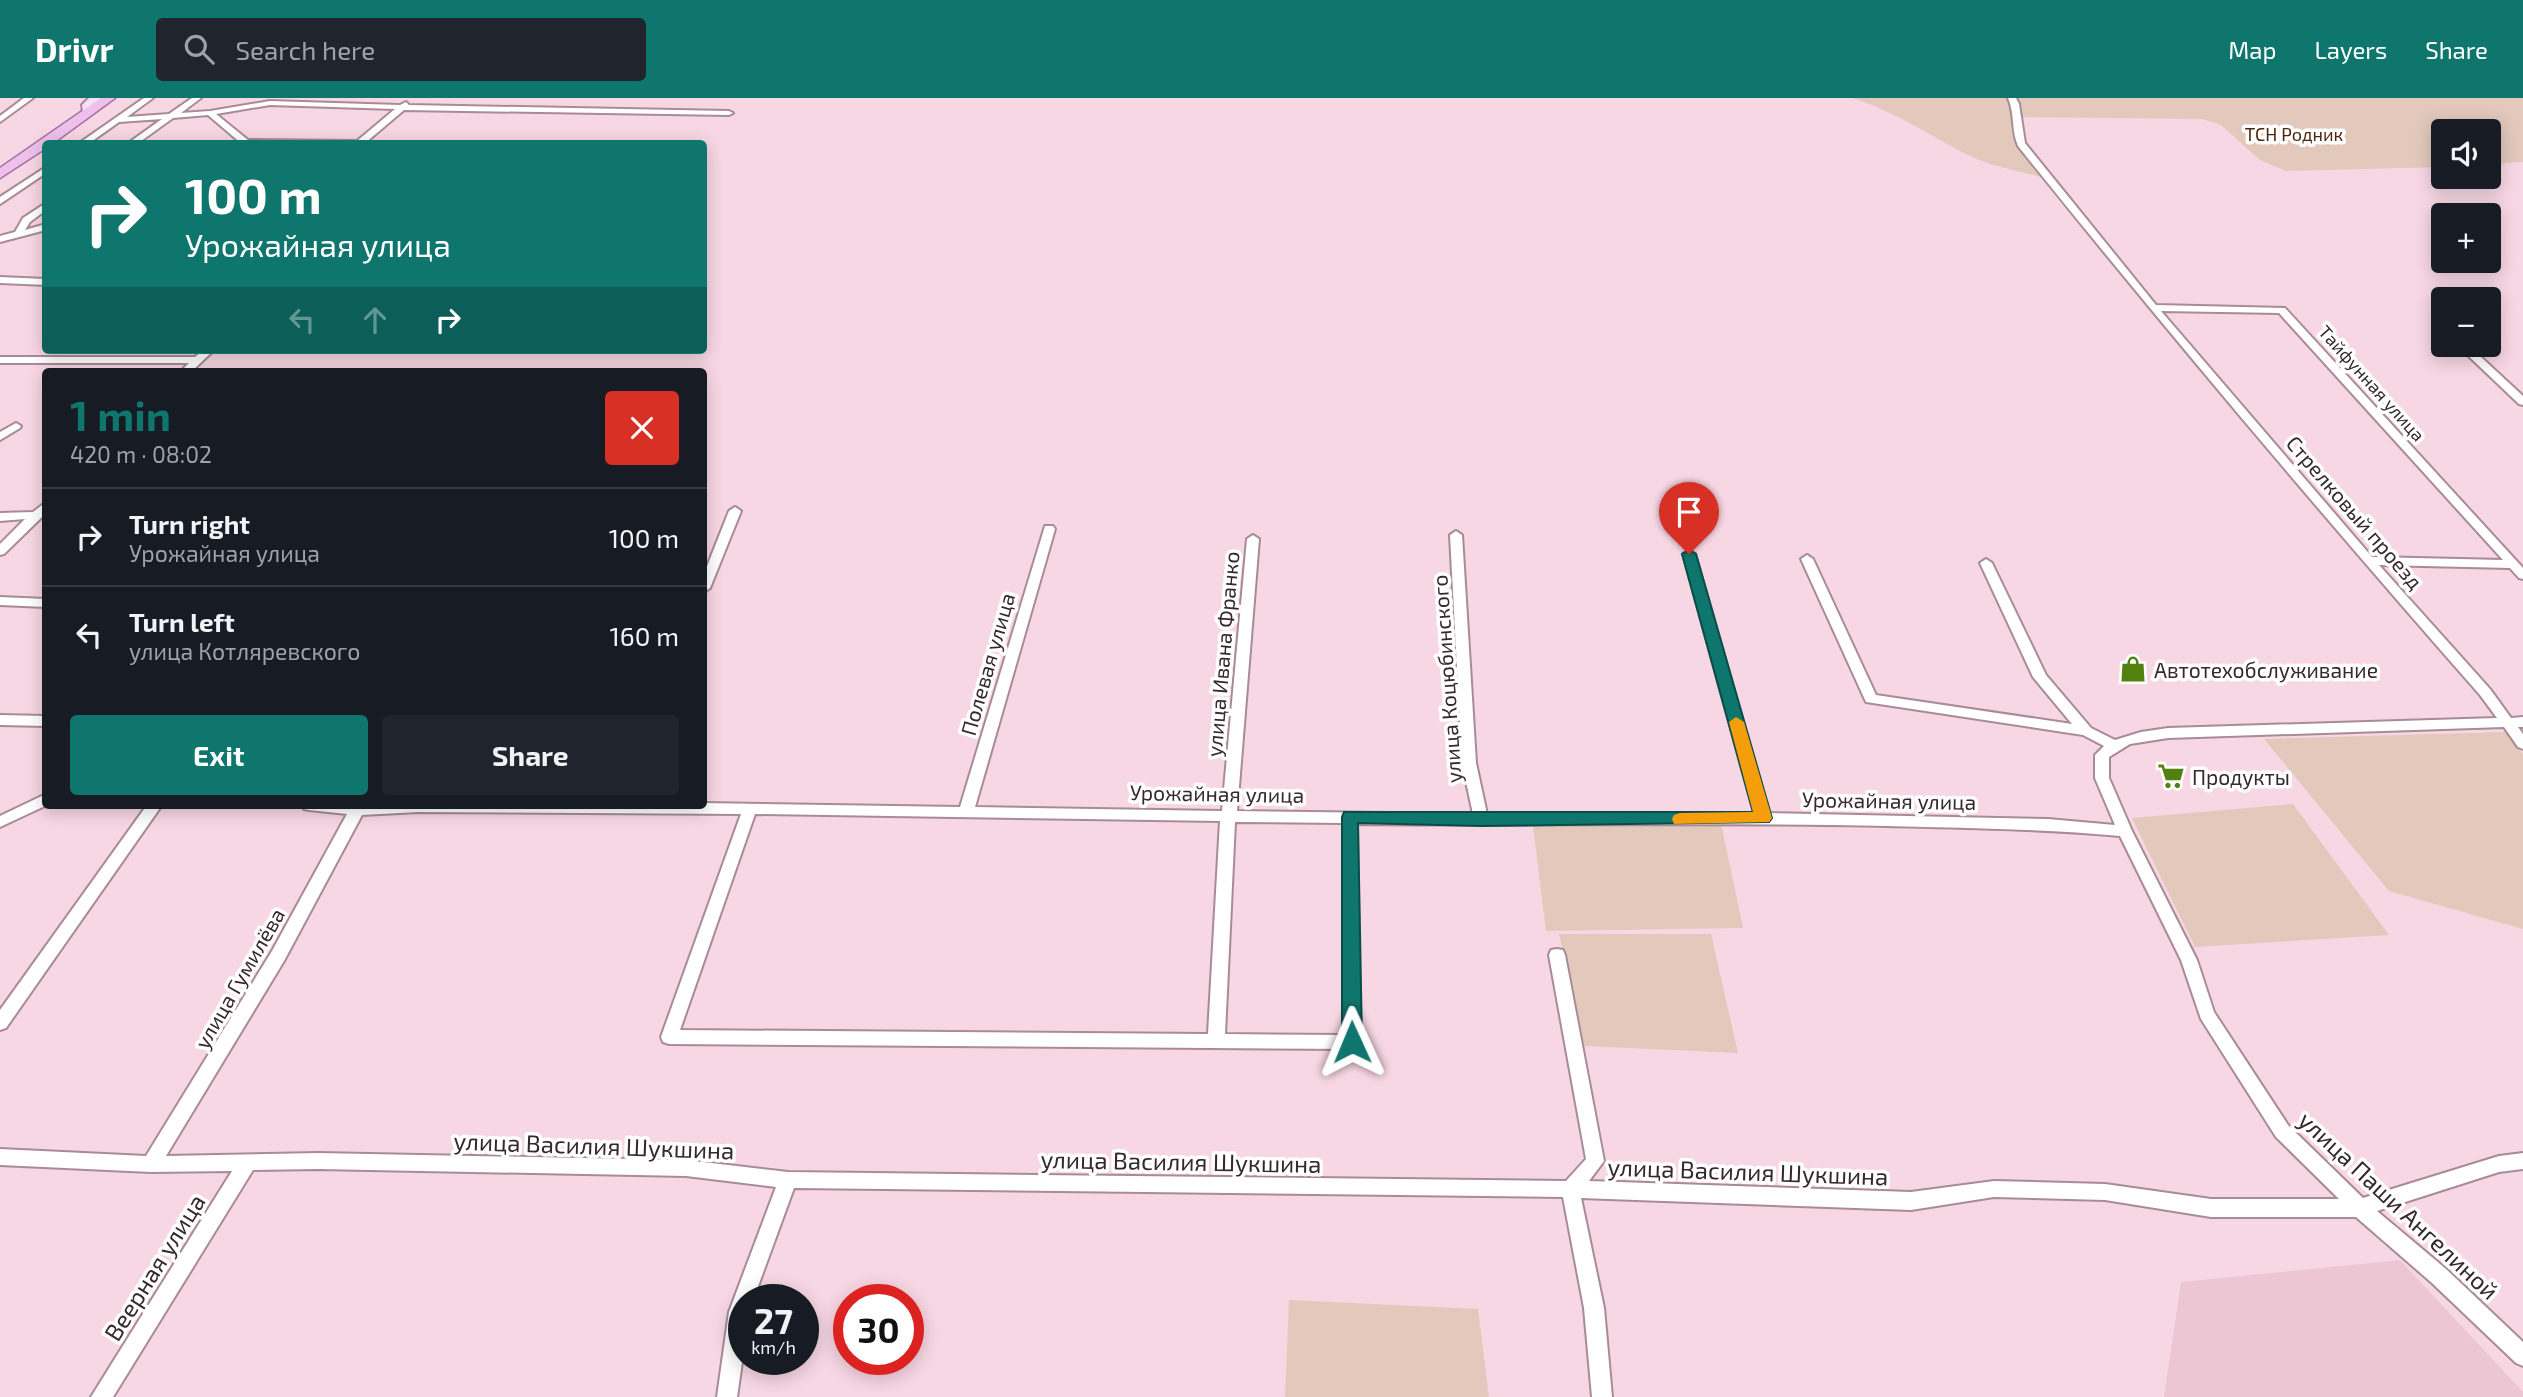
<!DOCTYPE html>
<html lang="en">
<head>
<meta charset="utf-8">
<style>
  body { margin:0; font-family:"Exo 2",sans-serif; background:#20242c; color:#f1f3f6; height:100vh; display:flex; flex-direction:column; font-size:26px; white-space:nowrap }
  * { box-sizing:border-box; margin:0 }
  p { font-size:23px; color:#9ea1a6 }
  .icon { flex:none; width:38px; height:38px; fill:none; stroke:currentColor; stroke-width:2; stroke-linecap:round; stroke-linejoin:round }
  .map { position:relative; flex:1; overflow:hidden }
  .sheet { position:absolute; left:42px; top:270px; width:665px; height:441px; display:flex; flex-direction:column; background:#171b24; border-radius:7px; box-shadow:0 4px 18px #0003 }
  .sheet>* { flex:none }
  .hud { position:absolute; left:42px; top:42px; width:665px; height:214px; border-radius:7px; box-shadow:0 4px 18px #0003; background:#0f766e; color:#fff; overflow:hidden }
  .buttons { position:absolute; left:2431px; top:21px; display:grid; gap:14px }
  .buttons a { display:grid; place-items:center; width:70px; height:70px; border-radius:7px; background:#171b24; box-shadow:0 4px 18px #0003; font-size:35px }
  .speed { position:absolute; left:728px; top:1186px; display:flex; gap:14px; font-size:35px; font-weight:700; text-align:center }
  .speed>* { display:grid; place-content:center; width:91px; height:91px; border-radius:50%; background:#171b24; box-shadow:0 4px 18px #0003; line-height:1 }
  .speed small { font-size:18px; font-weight:400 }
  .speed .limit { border:10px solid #d22; background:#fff; color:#111 }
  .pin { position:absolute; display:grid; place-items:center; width:60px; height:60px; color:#fff; margin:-72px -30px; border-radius:50% 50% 50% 0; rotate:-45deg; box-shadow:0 0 7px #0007 }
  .pin .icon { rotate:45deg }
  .me { position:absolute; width:77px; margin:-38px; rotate:359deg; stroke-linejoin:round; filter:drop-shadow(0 0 5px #0008) }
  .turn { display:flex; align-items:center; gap:24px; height:147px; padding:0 28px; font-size:32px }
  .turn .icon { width:91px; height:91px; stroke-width:2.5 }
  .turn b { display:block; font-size:49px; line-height:60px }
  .lanes { display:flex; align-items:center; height:66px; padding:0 28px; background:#0003; justify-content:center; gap:35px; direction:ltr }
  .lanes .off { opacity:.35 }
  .round { display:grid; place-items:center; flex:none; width:74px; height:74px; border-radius:7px; background:#20242c }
  .overview { display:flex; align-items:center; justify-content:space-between; height:119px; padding:0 28px }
  h1 { font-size:42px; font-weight:700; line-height:52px; color:#0f766e }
  .action { display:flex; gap:14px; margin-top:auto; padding:14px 28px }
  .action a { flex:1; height:80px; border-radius:7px; background:#0f766e; color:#fff; font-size:28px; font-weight:700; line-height:80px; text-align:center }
  .action a+a { background:#20242c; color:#f1f3f6 }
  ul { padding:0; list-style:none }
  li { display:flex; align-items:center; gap:21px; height:98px; padding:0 28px; border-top:2px solid #363941 }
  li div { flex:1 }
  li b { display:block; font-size:26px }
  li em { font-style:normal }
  header { display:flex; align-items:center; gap:42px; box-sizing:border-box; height:98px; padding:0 35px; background:#0f766e; color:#fff }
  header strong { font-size:33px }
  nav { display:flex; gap:38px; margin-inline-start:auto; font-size:24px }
  .search { width:490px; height:63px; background:#20242c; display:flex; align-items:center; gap:18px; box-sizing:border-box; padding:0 24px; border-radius:7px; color:#9ea1a6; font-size:26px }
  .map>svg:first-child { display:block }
  .built { fill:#edc6d4 }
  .green { fill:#e2c9bc }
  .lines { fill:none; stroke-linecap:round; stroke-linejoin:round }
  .street-casing { stroke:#a88b96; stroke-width:4 }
  .secondary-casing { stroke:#a88b96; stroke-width:4 }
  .primary-casing { stroke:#a570a2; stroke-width:3 }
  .street { fill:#fff; fill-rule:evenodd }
  .secondary { fill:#f6e0f6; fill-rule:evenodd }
  .primary { fill:#edc1ec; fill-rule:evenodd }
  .route { fill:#0f766e; stroke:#0a4d48; stroke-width:2 }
  .slow { fill:#f59e0b }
  .labels { text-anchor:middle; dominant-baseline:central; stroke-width:7; stroke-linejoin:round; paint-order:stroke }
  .far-park-label { font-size:18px; fill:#4e240b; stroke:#fff }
  .far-street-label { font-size:18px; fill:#35292e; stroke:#fff }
  .street-label { font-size:21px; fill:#35292e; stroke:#fff }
  .poi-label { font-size:21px; fill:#35292e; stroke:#fff; text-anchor:start }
  .near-street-label { font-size:24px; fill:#35292e; stroke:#fff }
</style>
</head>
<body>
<header>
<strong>Drivr</strong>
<div class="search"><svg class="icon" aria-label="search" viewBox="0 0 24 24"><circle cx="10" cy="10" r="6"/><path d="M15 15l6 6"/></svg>Search here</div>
<nav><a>Map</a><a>Layers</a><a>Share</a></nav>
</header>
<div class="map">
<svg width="2523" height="1299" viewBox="0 0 2523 1299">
  <rect width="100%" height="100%" fill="#f7d7e3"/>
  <path class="built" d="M2400 1162 2523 1294V1299H2164L2181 1184Z"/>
  <path class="green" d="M1852 0H2523V64L2489 66 2488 33H2443V69L2286 73 2260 62 2221 27 2202 21 2014 19 2016 43 2045 80C2020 73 1992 69 1968 57 1929 37 1894 13 1852 0Z
    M2506 634 2523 656V831L2389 793 2264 641Z
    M2293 706 2389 837 2195 849 2132 720Z
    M1721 725 1743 830 1546 833 1533 728Z
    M1559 836H1711L1738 955 1584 948Z
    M1289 1202 1478 1211 1489 1299H1285Z"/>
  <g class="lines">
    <g class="street-casing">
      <path id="street" d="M24 0H33L0 24V18Z
        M144 0H153L127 19 169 16 192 0H201L181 15 210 13 270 3 400 7 406 4 409 7 729 13 733 15 729 17 404 12 364 46H242L208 17 173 20 137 46H127L162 21 119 24 88 46H78ZM270 7 395 11 357 43 248 42 216 16Z
        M2008 0H2016L2019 6 2025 45 2156 207 2285 210 2523 470V481L2519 480 2510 470 2379 467 2490 591 2511 620 2523 619V629H2518L2523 636V651L2518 649 2504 629 2168 640 2130 646 2109 659V680L2132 733 2197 862 2214 914 2288 1027 2363 1100 2499 1058 2523 1055V1071L2499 1074 2377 1113 2446 1171 2523 1244V1268L2516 1265 2432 1185 2356 1119H2211L2105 1102 1994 1099 1911 1112 1581 1100 1604 1210 1612 1299H1592L1584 1210 1563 1099 794 1090 753 1202H744V1250L737 1299H717L729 1214 776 1089 686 1078 318 1071 253 1072 113 1299H91L232 1073 151 1074 0 1067V1051L146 1058 272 853 347 716 309 712 304 711 302 707H704V705L960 709 1045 428H1053L1055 431 975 709 1222 713 1247 441 1253 437 1259 441 1237 713 1473 716 1462 665 1450 437 1456 433 1462 437 1476 665 1487 716 1754 715 1683 456 1689 452 1695 456 1769 715 2048 721 2115 727 2095 680V657L2104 648 2083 637 1866 604 1801 461 1807 457 1813 461 1876 597 2072 626 2033 579 1980 465 1986 461 1992 465 2046 577 2091 630 2115 642 2141 634 2168 630 2497 620 2480 597C2322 417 2168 235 2018 48 2011 32 2015 16 2008 0ZM2161 213 2279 215 2503 462 2372 459ZM418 714 741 716 661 939 663 944 669 946 1352 951 1358 949 1360 944 1357 726C1534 728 1711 724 1887 728 1965 730 2042 731 2120 738L2181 862 2201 921 2276 1039 2339 1101H2211L2105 1086 1994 1083 1911 1094 1589 1083 1604 1063 1565 857 1563 852 1557 851 1551 852 1549 857 1586 1061 1566 1083 788 1074 686 1062 318 1055 166 1058 284 863 362 717ZM755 716 1220 723 1208 936 680 932ZM1235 724 1343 725 1344 937 1225 936Z
        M46 69V75L0 106V99Z
        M46 105V112L30 124 25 132 46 126V132L0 144V138L15 134 23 120Z
        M0 179 46 181V187L0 185Z
        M2457 247H2468L2523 298V307L2519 306Z
        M203 252H214L192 273H181L189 265H0V259H195Z
        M16 325 21 328 20 330 0 342V334Z
        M46 404V414L42 419 4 456 0 457V446L25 421 0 423V415L33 414Z
        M735 409 741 413 710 490 704 494V476L729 413Z
        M0 499 46 501V509L0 507Z
        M0 617 46 618V628L0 627Z
        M46 696 47 707 0 729V718Z
        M147 707H162L6 930 0 932V912Z"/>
    </g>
    <g class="secondary-casing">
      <path id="secondary" d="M89 0H101L93 8 92 16 88 17 83 14 82 7Z"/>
    </g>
    <g class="primary-casing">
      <path id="primary" d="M101 0H115L52 46H46V50L0 80V70Z"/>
    </g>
    <use href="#street" class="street"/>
    <use href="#secondary" class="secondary"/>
    <use href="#primary" class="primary"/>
  </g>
  <path class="route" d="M1689 452 1696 456 1772 720 1769 724 1481 728 1358 725 1362 944 1359 949 1352 952 1345 949 1342 944V719L1344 714H1753L1682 456Z"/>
  <path class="slow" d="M1736 619 1744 624 1772 720 1769 724 1674 726 1672 721 1674 717 1680 715 1753 714 1729 624Z"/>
  <defs>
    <g id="shop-bare" transform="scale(2.1)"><path d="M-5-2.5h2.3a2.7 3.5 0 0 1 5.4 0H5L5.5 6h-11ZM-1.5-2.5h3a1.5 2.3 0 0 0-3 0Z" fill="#53810f" stroke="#fff" stroke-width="2.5" paint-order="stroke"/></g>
    <g id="supermarket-bare" transform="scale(2.1)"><path d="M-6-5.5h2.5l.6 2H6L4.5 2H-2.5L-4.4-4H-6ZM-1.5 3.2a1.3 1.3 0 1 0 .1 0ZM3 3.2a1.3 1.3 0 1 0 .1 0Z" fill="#53810f" stroke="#fff" stroke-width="2.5" paint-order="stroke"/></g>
  </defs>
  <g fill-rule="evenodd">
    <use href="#shop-bare" x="2133" y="571"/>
    <use href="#supermarket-bare" x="2171" y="678"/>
  </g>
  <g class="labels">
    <g class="far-park-label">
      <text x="2294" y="36">ТСН Родник</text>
    </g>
    <g class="far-street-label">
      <text transform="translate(2372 285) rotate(48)">Тайфунная улица</text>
    </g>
    <g class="street-label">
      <text transform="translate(2355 414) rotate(49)">Стрелковый проезд</text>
      <text transform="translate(1222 556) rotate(-85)">улица Ивана Франко</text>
      <text transform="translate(987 566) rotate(-74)">Полевая улица</text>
      <text transform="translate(1446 581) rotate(-94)">улица Коцюбинского</text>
      <text transform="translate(1217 695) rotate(1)">Урожайная улица</text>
      <text transform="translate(1889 702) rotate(1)">Урожайная улица</text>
      <text transform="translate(239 880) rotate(-60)">улица Гумилёва</text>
    </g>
    <g class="poi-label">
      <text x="2154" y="571">Автотехобслуживание</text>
      <text x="2192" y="678">Продукты</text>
    </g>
    <g class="near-street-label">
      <text transform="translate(594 1047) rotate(2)">улица Василия Шукшина</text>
      <text transform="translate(1181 1063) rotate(1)">улица Василия Шукшина</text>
      <text transform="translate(1748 1073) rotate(2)">улица Василия Шукшина</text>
      <text transform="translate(2399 1107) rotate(43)">улица Паши Ангелиной</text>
      <text transform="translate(154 1169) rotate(-58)">Веерная улица</text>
    </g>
  </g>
</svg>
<div class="buttons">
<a><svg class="icon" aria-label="sound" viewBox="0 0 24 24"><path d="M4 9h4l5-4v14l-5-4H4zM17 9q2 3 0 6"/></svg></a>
<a>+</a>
<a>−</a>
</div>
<div class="speed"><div>27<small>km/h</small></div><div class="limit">30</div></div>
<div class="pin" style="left:1689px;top:456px;background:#d93025"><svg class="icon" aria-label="arrive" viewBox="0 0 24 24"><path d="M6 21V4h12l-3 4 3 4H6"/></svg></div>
<svg class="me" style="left:1352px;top:944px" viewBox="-20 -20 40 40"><path d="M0-17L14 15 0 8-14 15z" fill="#0f766e" stroke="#fff" stroke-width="4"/></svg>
<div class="hud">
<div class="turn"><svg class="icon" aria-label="right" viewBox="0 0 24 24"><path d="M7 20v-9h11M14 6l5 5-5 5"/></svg><div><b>100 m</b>Урожайная улица</div></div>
<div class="lanes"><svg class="icon off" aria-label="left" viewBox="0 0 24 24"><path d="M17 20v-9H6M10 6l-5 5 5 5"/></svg><svg class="icon off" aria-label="ahead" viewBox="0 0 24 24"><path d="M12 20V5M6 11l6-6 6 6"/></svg><svg class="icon" aria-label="right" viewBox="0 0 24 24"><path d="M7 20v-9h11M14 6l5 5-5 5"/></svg></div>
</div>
<section class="sheet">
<div class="overview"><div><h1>1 min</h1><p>420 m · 08:02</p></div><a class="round" style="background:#d93025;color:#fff"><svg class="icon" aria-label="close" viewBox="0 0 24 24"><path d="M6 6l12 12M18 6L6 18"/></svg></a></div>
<ul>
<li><svg class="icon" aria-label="right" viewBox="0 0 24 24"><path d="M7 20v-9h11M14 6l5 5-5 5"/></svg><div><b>Turn right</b><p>Урожайная улица</p></div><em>100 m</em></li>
<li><svg class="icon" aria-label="left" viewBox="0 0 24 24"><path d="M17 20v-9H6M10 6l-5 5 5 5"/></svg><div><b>Turn left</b><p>улица Котляревского</p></div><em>160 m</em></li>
</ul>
<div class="action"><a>Exit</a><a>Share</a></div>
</section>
</div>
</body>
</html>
